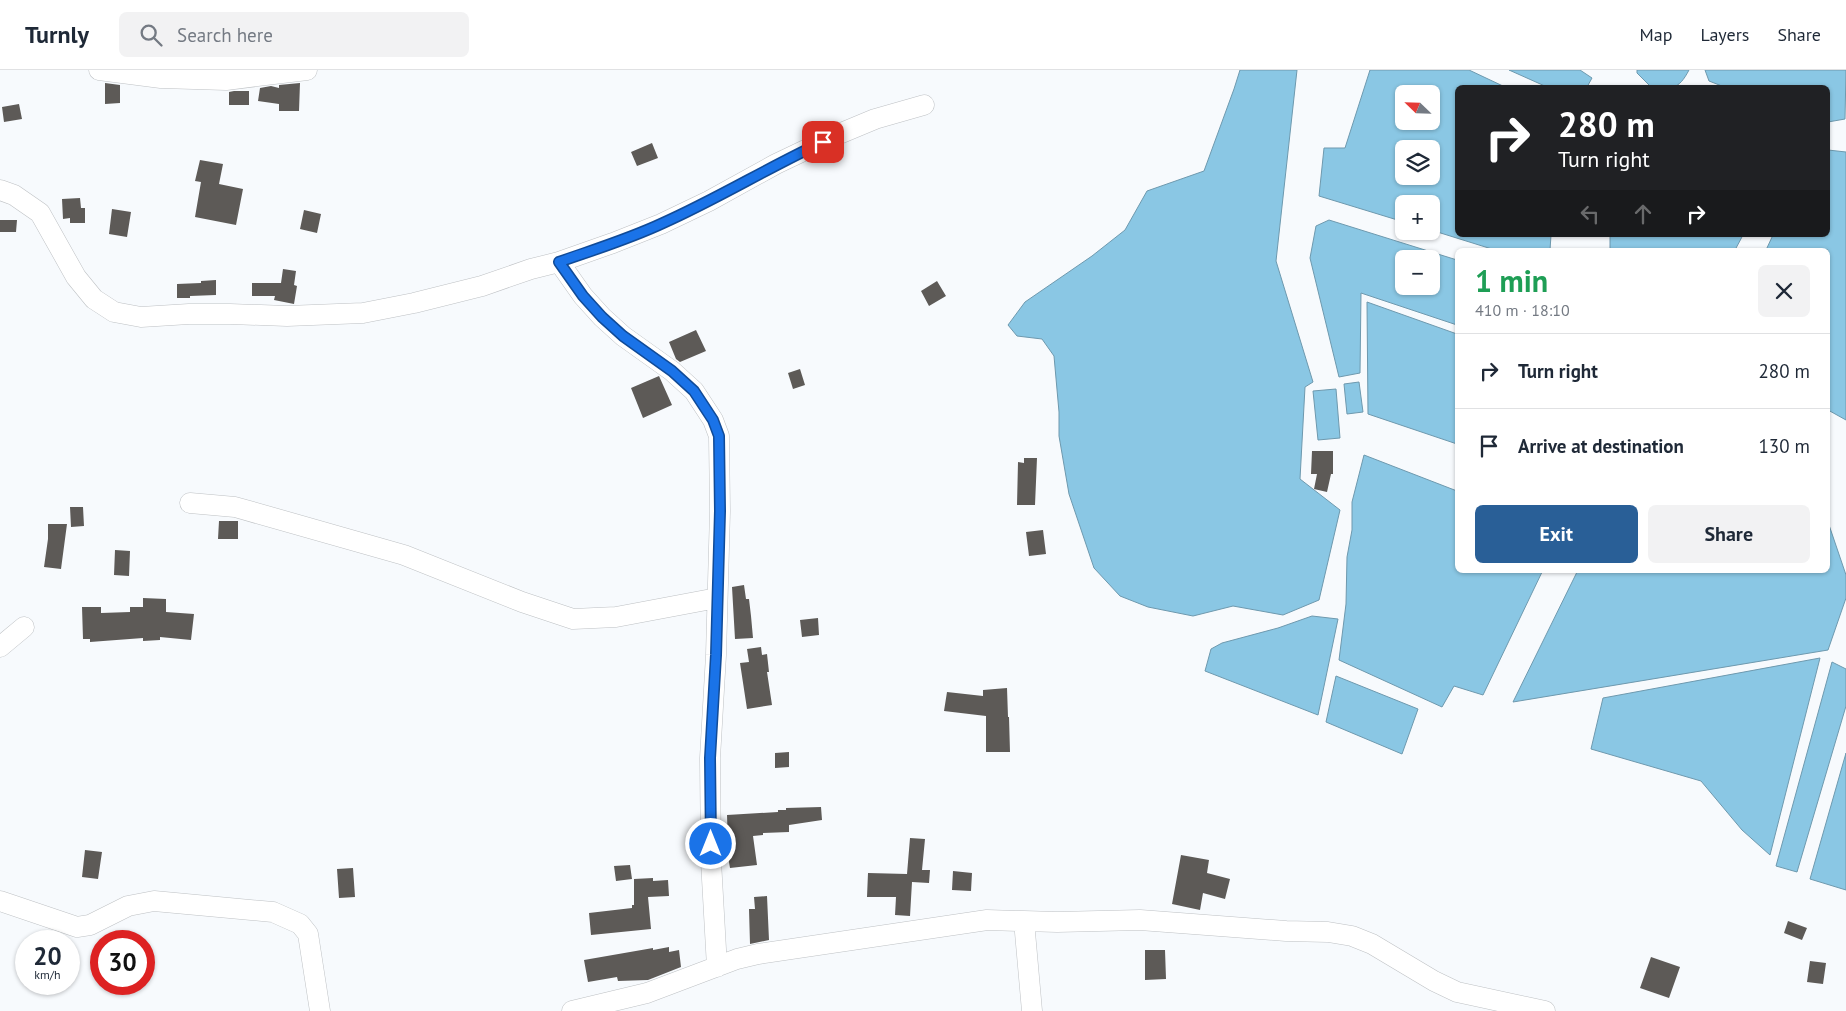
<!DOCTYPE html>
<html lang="en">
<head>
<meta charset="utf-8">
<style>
  body { margin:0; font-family:"PT Sans",sans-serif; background:#f2f2f3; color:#1f2937; height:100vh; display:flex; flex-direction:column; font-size:19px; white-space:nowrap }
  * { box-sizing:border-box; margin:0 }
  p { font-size:16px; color:#747a83 }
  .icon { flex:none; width:28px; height:28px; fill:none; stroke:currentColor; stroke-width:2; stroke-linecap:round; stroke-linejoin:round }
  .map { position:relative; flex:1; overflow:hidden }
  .panel { position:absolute; left:1455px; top:178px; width:375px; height:325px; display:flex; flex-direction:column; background:#fff; border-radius:8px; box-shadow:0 1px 4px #0004 }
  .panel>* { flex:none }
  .hud { position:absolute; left:1455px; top:15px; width:375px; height:152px; border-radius:8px; box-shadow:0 1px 4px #0004; background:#202124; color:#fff; overflow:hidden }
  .needle { width:32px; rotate:293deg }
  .buttons { position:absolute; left:1395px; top:15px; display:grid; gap:10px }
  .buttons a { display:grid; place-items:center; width:45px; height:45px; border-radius:8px; background:#fff; box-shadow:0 1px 4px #0004; font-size:25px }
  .speed { position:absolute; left:15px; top:860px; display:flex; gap:10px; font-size:25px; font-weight:700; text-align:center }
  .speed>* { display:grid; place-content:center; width:65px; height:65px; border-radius:50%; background:#fff; box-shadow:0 1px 4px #0004; line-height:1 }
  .speed small { font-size:12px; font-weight:400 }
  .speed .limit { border:8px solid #d22; background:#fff; color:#111 }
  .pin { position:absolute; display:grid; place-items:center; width:42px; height:42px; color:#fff; margin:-21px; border-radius:10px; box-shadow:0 2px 8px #0006 }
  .me { position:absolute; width:55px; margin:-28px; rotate:0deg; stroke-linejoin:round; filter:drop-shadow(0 0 4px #0008) }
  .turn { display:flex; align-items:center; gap:18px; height:105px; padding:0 20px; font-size:22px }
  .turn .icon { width:65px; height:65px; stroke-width:2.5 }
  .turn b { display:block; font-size:35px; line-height:42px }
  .lanes { display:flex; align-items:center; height:48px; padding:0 20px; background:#0003; justify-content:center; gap:25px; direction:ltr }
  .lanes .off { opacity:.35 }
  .round { display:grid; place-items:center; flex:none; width:52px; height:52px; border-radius:8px; background:#f2f2f3 }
  .head { display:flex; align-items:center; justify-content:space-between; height:85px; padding:0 20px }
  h1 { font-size:30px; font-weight:800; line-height:38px; color:#1e9e55 }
  .action { display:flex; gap:10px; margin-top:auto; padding:10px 20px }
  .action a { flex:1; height:58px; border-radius:8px; background:#295f97; color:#fff; font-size:20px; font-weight:800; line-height:58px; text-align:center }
  .action a+a { background:#f2f2f3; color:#1f2937 }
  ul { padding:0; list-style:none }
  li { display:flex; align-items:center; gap:15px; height:75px; padding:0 20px; border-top:1px solid #e0e1e3 }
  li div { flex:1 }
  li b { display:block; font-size:19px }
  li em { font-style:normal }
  header { display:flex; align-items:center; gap:30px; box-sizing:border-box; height:70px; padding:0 25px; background:#fff; border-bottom:1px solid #e0e1e3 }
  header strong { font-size:24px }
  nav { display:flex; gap:28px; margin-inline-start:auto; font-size:18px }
  .search { width:350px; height:45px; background:#f2f2f3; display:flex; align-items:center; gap:12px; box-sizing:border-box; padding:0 18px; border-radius:8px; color:#747a83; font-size:19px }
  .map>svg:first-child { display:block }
  .water { fill:#8ac7e4; stroke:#6e99ae; fill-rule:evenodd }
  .building { fill:#5d5a57 }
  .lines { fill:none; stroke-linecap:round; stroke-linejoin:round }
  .minor-casing { stroke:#bec1c4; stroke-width:21 }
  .minor { stroke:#fff; stroke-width:20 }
  .route-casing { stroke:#114b97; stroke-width:12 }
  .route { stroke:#1a73e8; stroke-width:9 }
</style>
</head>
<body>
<header>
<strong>Turnly</strong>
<div class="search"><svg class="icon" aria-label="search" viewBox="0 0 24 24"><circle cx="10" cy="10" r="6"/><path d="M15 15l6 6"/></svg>Search here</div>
<nav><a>Map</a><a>Layers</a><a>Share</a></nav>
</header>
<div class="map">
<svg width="1846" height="941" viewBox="0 0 1846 941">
  <rect width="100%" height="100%" fill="#f7fafd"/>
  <path class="water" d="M1240 0H1297L1276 191 1313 312 1305 317 1300 409 1340 440 1319 530 1283 545 1233 536 1193 546 1148 537 1120 526 1094 498 1069 424 1059 366V342L1054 286 1042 269 1017 266 1008 255 1025 232 1092 186 1125 160 1147 121 1204 101 1234 19Z
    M1370 0H1469L1505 17 1458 18V165H1551L1550 180H1495L1431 160V134H1404V152L1319 126 1324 78H1345ZM1404 24H1431V51H1404ZM1404 79H1431V106H1404Z
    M1509 0H1580L1592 8 1587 17H1547Z
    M1637 0H1689C1678 21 1672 18 1651 17L1637 3Z
    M1705 0H1846L1845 49 1828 52V18H1727L1709 11Z
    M1828 80 1846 82V350L1828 340V180H1766L1773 165H1828Z
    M1329 150 1457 190V255L1361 223 1360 303 1339 307 1310 188 1316 156ZM1404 189H1431V216H1404Z
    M1610 165H1743L1735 180H1610Z
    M1367 232 1457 264V374L1368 344Z
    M1359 312 1363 342 1347 344 1344 314Z
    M1336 319 1340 368 1318 370 1313 321Z
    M1364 385 1457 421 1458 500H1543L1483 625 1454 616 1442 637 1339 590 1346 534 1347 487 1352 460V432Z
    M1828 452 1846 505V528L1828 580 1513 632 1578 500H1828Z
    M1312 546 1338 549 1318 645 1205 601 1211 579 1222 573 1278 558Z
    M1820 588 1770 785 1742 760 1701 711 1591 679 1603 628Z
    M1832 592 1846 599V636L1797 802 1776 796Z
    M1336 606 1418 639 1402 684 1326 652Z
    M1846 683V820L1810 809Z"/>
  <path class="building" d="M105 13 120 15V33L105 34Z
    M300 13 299 41H279V34L258 31 260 18 271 16 279 18V15Z
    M234 21H249V35H229V22Z
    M19 34 22 49 4 52 2 37Z
    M652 73 658 88 637 96 631 82Z
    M200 90 223 94 219 114 243 119 236 155 195 147 201 112 195 111Z
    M80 128 81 138H85V153H70V148L63 149 62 129Z
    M112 139 131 142 127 167 109 164Z
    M304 140 321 144 317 163 300 159Z
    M0 150H17L16 162H0Z
    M283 199 296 201 294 215 297 216 294 234 274 230 275 226H252V213H281Z
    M216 210V225L190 226V228H177V214L201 213V211Z
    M937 211 946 226 929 236 921 221Z
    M696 260 706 281 680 292 676 289 669 272Z
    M800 299 805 315 793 319 788 303Z
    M659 306 672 335 643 348 631 318Z
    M1312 381H1333V404H1331L1327 422 1314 419 1317 404H1311Z
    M1024 388H1037L1035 435H1017L1018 392 1024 393Z
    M70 437H83L84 456 71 457Z
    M219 451H238V469H218Z
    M48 454H67L61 499 44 497 48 469Z
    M1043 460 1046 484 1029 486 1026 462Z
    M115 480 130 481 129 506 114 505Z
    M744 515 746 529H749L751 546 753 568 735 569 732 517Z
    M143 528 166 529V542L194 544 191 570 160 567V570L143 571V568L90 572V569H83L82 537H101V543L130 542V537H143Z
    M818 548 819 565 802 567 800 550Z
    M761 577 762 585 767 584 769 602H767L772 635 747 639 740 593 749 592 747 579Z
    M1007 618 1008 647H1009L1010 682H986V646L944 641 947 622 983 626V620Z
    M789 682V697L775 698V683Z
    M821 737 822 750 789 755V762L763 763V765L753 766 757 795 730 798 726 775H728L727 745 778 742V740H786V738Z
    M910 768 925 769 922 800H930L929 813 912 812 910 846 895 845 896 827H867L868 803 907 804Z
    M85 780 102 782 98 809 82 807Z
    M1181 785 1209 790 1207 803 1230 809 1225 829 1203 823 1200 840 1172 834Z
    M630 795 632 809 616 811 614 796Z
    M353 798 355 827 339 828 337 799Z
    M953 801 972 803 971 821 952 820Z
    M653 808V811L668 810 669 826 648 827 651 859 591 865 589 843 632 838V835H634V809Z
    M767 826 769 870 750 874 749 839H755L754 827Z
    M1788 851 1807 858 1802 870 1784 863Z
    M669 877V882L679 880 681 897 648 910 618 911 617 907 588 912 584 890 653 878V880Z
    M1145 880H1165L1166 909 1145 910Z
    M1651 887 1680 897 1669 928 1640 918Z
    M1810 891 1826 893 1823 914 1807 912Z"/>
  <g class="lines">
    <g class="minor-casing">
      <path id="minor" d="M99 0 161 8 226 10 307 0
        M0 120 14 125 40 143 76 207 94 229 114 242 141 247 189 244H230L287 246 363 243 414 233 482 216 531 199 559 192 613 173 661 154 709 131 776 94 839 64 875 49 924 35
        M559 192 583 226 602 247 623 266 672 301 694 321 713 350 719 366 720 441 716 585 710 688 711 791 717 897
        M190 433 235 437 404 485 522 532 573 549 616 547 717 528
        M0 577 24 557
        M0 831 77 857 90 855 128 836 154 831 273 842 300 854 308 864 320 941
        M1024 851 1032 941
        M572 941 647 923 737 889 758 884 987 850 1057 852 1140 850 1286 861 1328 862 1352 866 1372 874 1434 911 1457 922 1545 941"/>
    </g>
    <use href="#minor" class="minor"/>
  </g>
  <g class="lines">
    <g class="route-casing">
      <path id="route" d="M711 774 710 688 716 585 720 441 719 366 713 350 694 321 672 301 623 266 602 247 583 226 559 192C593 180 629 169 663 153 717 129 769 97 823 72"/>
    </g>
    <use href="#route" class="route"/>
  </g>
</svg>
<div class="buttons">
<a><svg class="needle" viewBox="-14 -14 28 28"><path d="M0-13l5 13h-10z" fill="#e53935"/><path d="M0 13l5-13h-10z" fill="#747a83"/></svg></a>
<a><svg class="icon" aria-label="layers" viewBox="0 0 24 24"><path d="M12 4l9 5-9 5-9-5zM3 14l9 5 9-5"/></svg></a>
<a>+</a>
<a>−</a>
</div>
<div class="speed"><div>20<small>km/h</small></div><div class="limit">30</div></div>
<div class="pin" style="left:823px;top:72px;background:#d93025"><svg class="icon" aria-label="arrive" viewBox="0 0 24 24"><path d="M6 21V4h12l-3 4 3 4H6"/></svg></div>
<svg class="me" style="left:711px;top:774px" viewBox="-20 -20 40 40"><circle r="17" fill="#1a73e8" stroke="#fff" stroke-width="3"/><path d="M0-11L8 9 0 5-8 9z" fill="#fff"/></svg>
<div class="hud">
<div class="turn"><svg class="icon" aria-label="right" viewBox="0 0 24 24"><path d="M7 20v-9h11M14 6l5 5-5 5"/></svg><div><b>280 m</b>Turn right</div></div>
<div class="lanes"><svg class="icon off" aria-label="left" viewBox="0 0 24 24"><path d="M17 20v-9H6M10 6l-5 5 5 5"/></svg><svg class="icon off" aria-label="ahead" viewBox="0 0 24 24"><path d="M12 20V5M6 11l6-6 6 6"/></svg><svg class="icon" aria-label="right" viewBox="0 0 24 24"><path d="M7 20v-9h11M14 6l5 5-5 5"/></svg></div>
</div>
<section class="panel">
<div class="head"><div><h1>1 min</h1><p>410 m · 18:10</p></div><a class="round"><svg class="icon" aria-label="close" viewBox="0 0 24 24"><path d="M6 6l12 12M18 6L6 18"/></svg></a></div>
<ul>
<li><svg class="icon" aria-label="right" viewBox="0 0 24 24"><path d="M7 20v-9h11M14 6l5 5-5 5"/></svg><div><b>Turn right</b></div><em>280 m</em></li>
<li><svg class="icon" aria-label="arrive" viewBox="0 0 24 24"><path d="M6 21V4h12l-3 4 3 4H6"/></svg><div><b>Arrive at destination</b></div><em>130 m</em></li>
</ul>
<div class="action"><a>Exit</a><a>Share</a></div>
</section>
</div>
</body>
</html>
